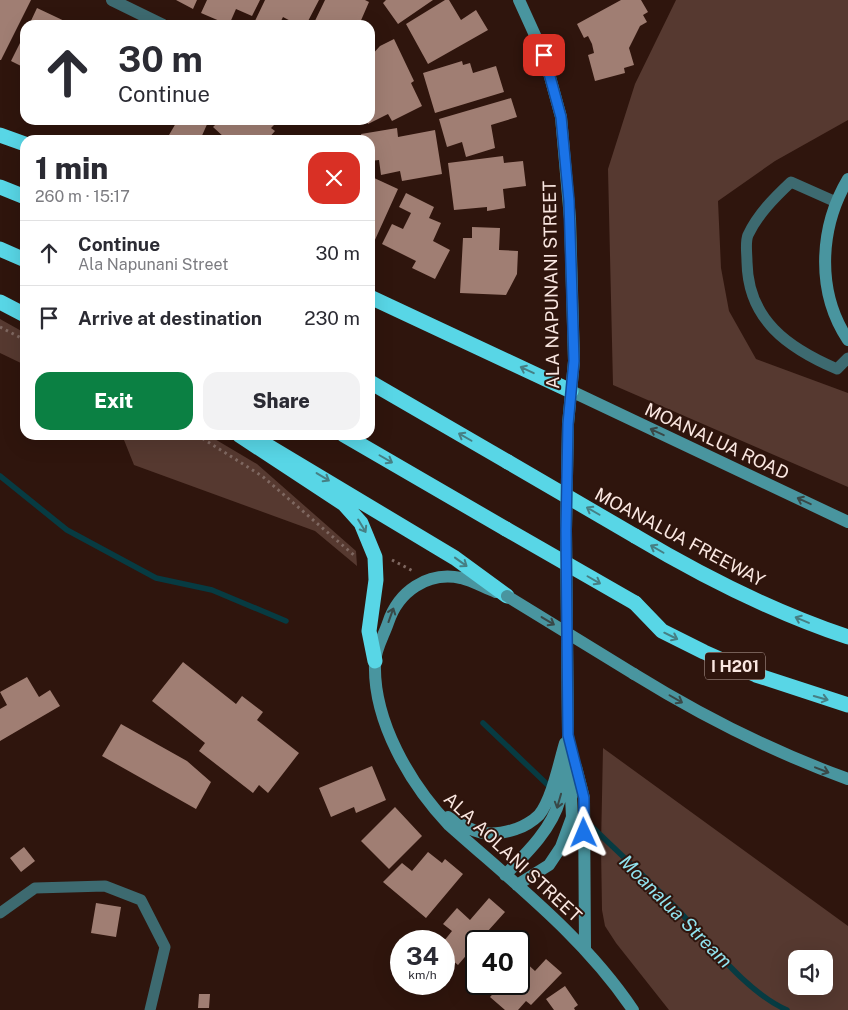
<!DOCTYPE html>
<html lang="en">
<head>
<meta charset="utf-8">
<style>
  body { margin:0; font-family:"Public Sans",sans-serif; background:#f2f2f3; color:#2b2b33; height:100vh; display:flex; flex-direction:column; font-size:19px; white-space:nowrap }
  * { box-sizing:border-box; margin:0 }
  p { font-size:16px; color:#7c7c81 }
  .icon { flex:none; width:28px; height:28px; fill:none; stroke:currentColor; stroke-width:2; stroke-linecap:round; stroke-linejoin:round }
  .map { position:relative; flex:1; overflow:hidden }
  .side { position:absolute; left:20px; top:135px; width:355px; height:305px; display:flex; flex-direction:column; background:#fff; border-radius:15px; box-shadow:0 5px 20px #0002 }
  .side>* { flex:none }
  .banner { position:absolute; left:20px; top:20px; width:355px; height:105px; border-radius:15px; box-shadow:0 5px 20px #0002; background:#fff; color:#2b2b33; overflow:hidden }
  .buttons { position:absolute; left:788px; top:950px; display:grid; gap:10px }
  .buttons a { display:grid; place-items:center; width:45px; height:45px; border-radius:10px; background:#fff; box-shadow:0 5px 20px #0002; font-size:25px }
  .speed { position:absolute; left:390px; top:930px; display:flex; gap:10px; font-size:25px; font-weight:700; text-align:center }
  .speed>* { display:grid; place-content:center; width:65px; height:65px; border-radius:50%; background:#fff; box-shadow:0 5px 20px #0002; line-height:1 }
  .speed small { font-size:12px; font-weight:400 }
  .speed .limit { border:2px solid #111; border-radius:8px; background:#fff; color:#111 }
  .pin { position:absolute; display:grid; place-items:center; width:42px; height:42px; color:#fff; margin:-21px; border-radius:10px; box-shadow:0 2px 8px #0006 }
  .me { position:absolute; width:55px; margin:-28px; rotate:359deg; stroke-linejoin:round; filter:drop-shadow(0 0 4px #0008) }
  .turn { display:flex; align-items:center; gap:18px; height:105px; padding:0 15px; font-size:22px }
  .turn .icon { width:65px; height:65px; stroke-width:2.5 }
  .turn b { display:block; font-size:35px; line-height:42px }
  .round { display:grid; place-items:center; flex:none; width:52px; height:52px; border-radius:15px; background:#f2f2f3 }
  .overview { display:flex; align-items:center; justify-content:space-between; height:85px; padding:0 15px }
  h1 { font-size:30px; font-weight:800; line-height:38px }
  .cta { display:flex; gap:10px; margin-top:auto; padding:10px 15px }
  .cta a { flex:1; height:58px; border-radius:15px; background:#0b8043; color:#fff; font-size:20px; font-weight:800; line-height:58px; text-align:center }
  .cta a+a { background:#f2f2f3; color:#2b2b33 }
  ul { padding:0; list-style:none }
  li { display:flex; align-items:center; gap:15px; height:65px; padding:0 15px; border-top:1px solid #e1e1e2 }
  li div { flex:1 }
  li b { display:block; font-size:19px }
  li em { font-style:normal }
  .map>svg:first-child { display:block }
  .green { fill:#563930; fill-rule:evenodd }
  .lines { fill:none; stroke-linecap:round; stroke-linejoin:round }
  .stream { stroke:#073b42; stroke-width:5.5 }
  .building { fill:#a07e73 }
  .path { stroke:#7f6861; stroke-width:3; stroke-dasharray:2.5 4; stroke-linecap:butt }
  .lane { stroke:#3d6a70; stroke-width:11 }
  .street { stroke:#3d6a70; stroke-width:12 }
  .secondary { stroke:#49959f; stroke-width:12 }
  .highway { stroke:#58d6e6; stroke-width:15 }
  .secondary-bridge { stroke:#49959f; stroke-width:12 }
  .highway-bridge { stroke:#58d6e6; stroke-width:15 }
  .oneway { stroke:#467f84 }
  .oneway2 { stroke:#394847 }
  .route-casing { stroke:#114b97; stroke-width:12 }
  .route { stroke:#1a73e8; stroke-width:9 }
  .labels { text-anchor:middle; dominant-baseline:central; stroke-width:4; stroke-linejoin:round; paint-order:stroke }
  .shield { fill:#2f150d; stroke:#bda8a1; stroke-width:1 }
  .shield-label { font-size:16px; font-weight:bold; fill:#fae7e1 }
  .street-label { font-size:18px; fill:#fae7e1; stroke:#2f150d }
  .water-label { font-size:19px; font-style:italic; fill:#91e3ef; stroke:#2f150d }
</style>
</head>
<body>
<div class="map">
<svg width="848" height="1010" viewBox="0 0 848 1010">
  <rect width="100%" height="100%" fill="#2f150d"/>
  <path class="green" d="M676 0H848V120L775 161 718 201 721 268 729 311 756 359 848 393V487L613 385 608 169 635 84Z
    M0 319 25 333V365L0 353Z
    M122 435H208L257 464 356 551 357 566 315 531 134 465Z
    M603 748 848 926V1010H669L616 943 605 926 602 910 601 846ZM796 959H824V986H796Z"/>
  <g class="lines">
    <path class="stream" d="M0 476 67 530 156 578 212 590 286 621
      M483 723 551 788
      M587 822C617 851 648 880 678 910 709 942 746 992 787 1010"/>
  </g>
  <path class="building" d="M0 0H31L1 60H0Z
    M176 0H197L193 9Z
    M207 0H260L252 16 236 9 229 25 201 13Z
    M265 0H319L306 25H298L283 17 279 25H253Z
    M325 0H365L369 2 359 25 354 22 353 25H313Z
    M386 0H433L398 24 383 3Z
    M445 0H449L461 20 476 10 488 30 428 64 406 24Z
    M621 0H641L648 12 643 15 647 22 640 26 629 48 634 65 624 68 625 73 595 81 588 55 594 53 592 44 588 36 584 38 577 24Z
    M37 8 73 25H29Z
    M25 33V68L11 61Z
    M394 39 414 81 411 83 422 106 392 121 388 114 368 124 366 120H370V94L373 92 370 85V57L380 46Z
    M462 61 463 65 470 63 473 73 496 66 504 92 435 113 423 73Z
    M511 98 517 117 491 125 495 148 466 157 462 142 447 147 439 119Z
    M170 120H209L200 140H179L169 135 176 123Z
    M220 120H237L242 125 246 120H269L274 125 271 128 275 131 267 140H223L225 138 213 127Z
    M397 128 398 137 435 130 442 174 402 181 400 171 381 175 379 160 370 161V140H362L361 134Z
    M503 156 504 163 523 161 526 186 503 189 505 208 487 211V207L454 210 448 163Z
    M372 177 398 189 374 242 370 240V182Z
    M406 193 434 207 429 218 441 223 433 241 450 250 435 279 412 268 416 261 382 244 392 224 403 229 411 213 399 207Z
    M472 227 500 228 499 250 518 251 517 274 506 295 460 293 463 238H472Z
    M183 662 236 704 242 696 263 712 257 720 299 753 268 793 259 785 253 793 199 751 205 743 152 701Z
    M27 677 39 697 50 690 60 706 0 741V709L7 705 0 692Z
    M121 724 187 761 211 782 196 809 102 756Z
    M372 766 386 800 356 813 354 807 331 817 319 788Z
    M395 807 422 836 389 869 361 841Z
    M24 847 35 861 21 872 10 858Z
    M428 852 442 863 445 859 463 874 426 918 383 882 402 863 412 871Z
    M489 898 505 912 479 941H476V944L458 965 444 953V941L452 931 443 924 457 908 470 920Z
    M96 903 121 907 116 937 91 933Z
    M546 959 562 973 531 1005 526 1001 518 1010H505L490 997 502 984H519V964L523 960 535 971Z
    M565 986 578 1005 574 1008 575 1010H554L546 999Z
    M199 994H210L209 1008H198Z"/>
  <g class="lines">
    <path class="path" d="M0 327 25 340
      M197 435 262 476 355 556
      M392 560 413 571"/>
    <path class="lane" d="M836 202 791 182C774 198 758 214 748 235 745 242 747 254 747 262 748 320 788 348 837 369L848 358
      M0 913 35 888 105 886 141 900 165 947 150 1010"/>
    <path class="street" d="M112 0 163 25"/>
    <path class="secondary" d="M848 179C819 228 816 292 848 340
      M571 391 848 522
      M496 592C485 588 473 581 461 578 427 571 398 592 388 623 384 635 375 650 375 663 373 721 410 784 449 825 514 883 584 937 633 1010
      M634 674C702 716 773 752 848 779
      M576 767 584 798 585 949
      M448 817C474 832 486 839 516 829 523 827 533 821 539 815 552 799 559 763 565 743
      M505 875C526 854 552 829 560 799 563 789 563 778 564 768
      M517 885 549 865 561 847 572 817 568 735 566 530 568 424 574 361 570 219 561 117 544 55 519 0"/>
    <path class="highway" d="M0 135 25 144
      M0 187 25 197
      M0 249 25 260
      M370 297 571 391
      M0 302 25 315
      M370 382 508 462
      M239 435 344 504 361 523 375 557 376 580 369 631 375 661
      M250 435 455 558 507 596
      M344 435 506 529
      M635 536C702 576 773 612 848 637
      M635 603 662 631 704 652 756 675 848 705"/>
    <path class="secondary-bridge" d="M507 596 634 674"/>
    <path class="highway-bridge" d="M508 462 635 536
      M506 529 635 603"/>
  </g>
  <defs><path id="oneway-shaft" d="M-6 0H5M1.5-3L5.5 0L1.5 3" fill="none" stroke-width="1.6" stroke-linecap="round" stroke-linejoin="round" transform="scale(1.25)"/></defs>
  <g class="oneway">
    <use href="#oneway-shaft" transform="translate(527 370) rotate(-155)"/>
    <use href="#oneway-shaft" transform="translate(465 437) rotate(-150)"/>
    <use href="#oneway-shaft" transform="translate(386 459) rotate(30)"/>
    <use href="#oneway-shaft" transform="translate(323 477) rotate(31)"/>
    <use href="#oneway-shaft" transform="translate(593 511) rotate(-150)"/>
    <use href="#oneway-shaft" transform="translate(362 526) rotate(59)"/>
    <use href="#oneway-shaft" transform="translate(657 549) rotate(-150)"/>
    <use href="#oneway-shaft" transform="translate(461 562) rotate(36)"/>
    <use href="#oneway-shaft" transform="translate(594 580) rotate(30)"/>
    <use href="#oneway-shaft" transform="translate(802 620) rotate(-157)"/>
    <use href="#oneway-shaft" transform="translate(671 636) rotate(26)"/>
    <use href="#oneway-shaft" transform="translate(821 698) rotate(16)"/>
  </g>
  <g class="oneway2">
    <use href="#oneway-shaft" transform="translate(657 432) rotate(-155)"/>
    <use href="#oneway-shaft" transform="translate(804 501) rotate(-155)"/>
    <use href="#oneway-shaft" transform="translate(391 615) rotate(-70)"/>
    <use href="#oneway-shaft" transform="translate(548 621) rotate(31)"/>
    <use href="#oneway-shaft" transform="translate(676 699) rotate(30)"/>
    <use href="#oneway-shaft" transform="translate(822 770) rotate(21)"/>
    <use href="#oneway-shaft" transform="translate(559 801) rotate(106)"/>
  </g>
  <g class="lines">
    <g class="route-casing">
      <path id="route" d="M544 55 561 117 569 201 574 361 568 424 566 530 568 735 584 798V833"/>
    </g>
    <use href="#route" class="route"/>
  </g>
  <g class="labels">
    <rect class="shield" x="705" y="652.5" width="60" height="27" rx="4"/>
    <g class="shield-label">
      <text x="735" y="666">I H201</text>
    </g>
    <g class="street-label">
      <text transform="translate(551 285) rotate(-91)">ALA NAPUNANI STREET</text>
      <text transform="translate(717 441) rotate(25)">MOANALUA ROAD</text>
      <text transform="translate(680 537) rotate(28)">MOANALUA FREEWAY</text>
      <text transform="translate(513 857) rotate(43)">ALA AOLANI STREET</text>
    </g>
    <g class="water-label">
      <text transform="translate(676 911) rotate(45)">Moanalua Stream</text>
    </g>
  </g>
</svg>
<div class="buttons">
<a><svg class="icon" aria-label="sound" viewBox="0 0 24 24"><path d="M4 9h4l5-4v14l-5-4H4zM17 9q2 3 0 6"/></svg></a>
</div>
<div class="speed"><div>34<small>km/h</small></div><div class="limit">40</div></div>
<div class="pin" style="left:544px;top:55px;background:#d93025"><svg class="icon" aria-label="arrive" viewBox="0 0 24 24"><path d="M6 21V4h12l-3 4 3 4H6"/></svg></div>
<svg class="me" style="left:584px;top:833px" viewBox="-20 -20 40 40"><path d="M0-17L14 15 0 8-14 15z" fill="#1a73e8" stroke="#fff" stroke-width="4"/></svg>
<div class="banner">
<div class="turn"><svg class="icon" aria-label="ahead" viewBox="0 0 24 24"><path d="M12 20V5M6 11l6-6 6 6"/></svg><div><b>30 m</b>Continue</div></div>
</div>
<section class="side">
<div class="overview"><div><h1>1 min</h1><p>260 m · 15:17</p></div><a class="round" style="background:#d93025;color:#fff"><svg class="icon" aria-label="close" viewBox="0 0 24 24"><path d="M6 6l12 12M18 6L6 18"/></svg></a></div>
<ul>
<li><svg class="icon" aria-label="ahead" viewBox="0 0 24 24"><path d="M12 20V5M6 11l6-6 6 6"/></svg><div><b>Continue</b><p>Ala Napunani Street</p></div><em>30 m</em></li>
<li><svg class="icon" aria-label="arrive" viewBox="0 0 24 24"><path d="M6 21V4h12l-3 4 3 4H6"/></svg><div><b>Arrive at destination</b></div><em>230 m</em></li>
</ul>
<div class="cta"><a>Exit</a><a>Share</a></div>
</section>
</div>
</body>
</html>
